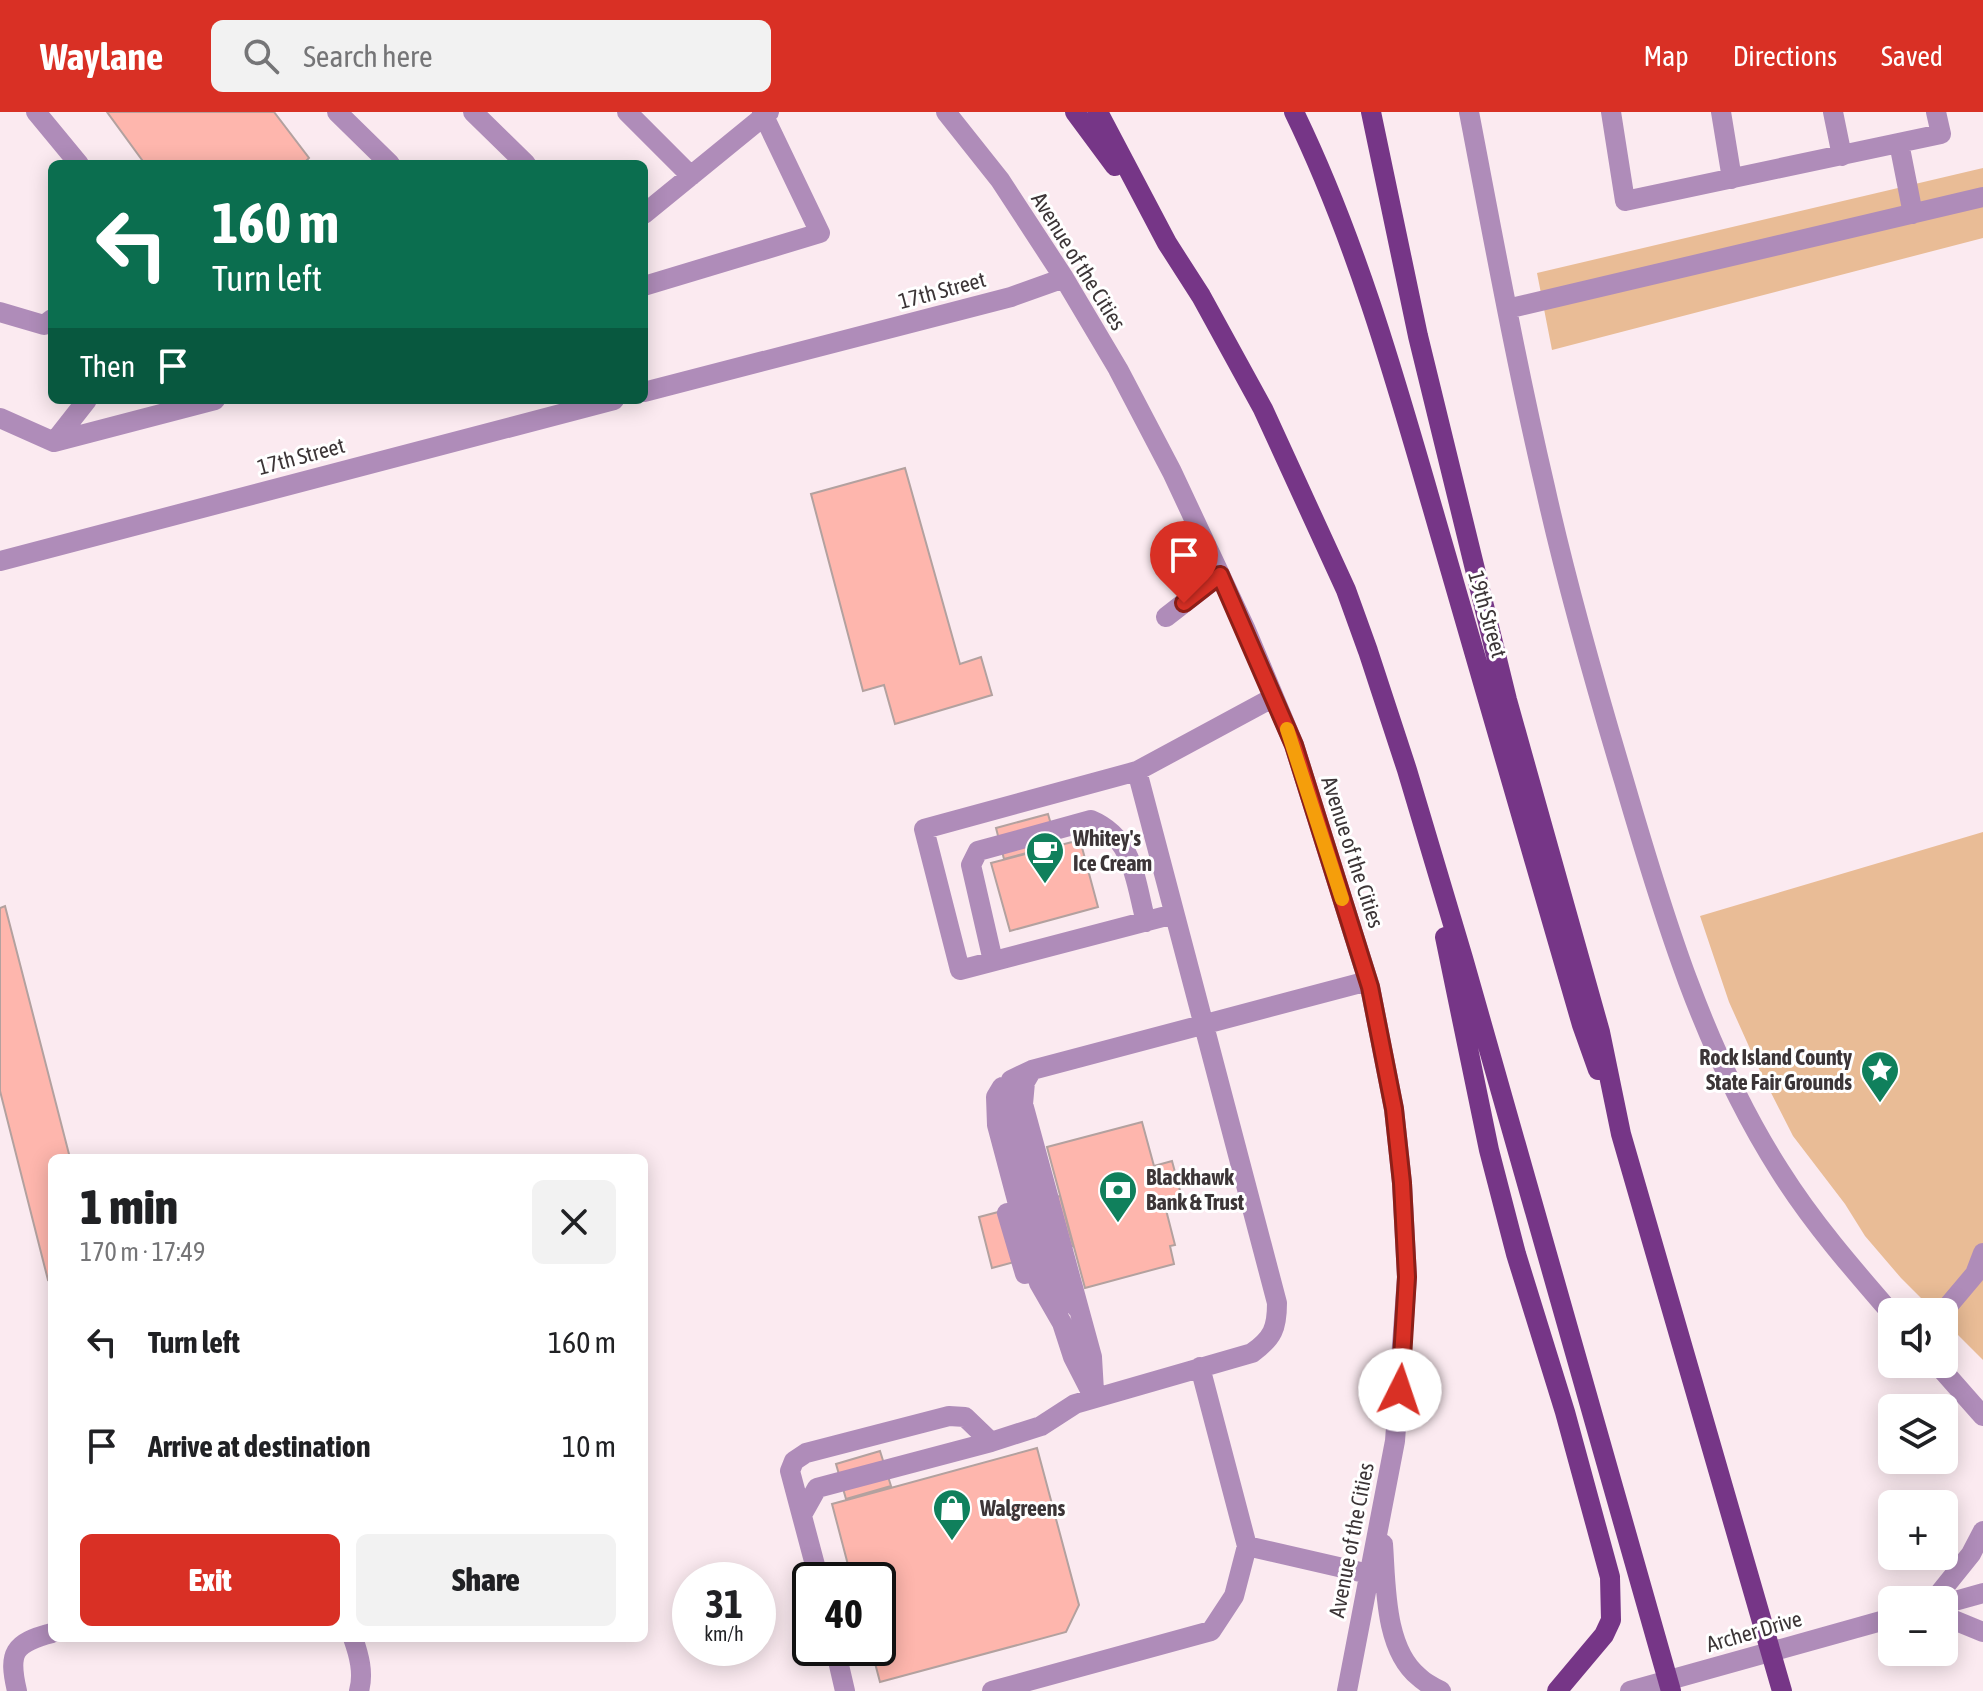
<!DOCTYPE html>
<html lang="en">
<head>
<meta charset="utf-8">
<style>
  body { margin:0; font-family:"Asap Condensed",sans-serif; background:#f2f2f2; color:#202124; height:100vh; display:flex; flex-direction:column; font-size:30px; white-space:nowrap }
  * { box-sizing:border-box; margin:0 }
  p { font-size:26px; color:#757577 }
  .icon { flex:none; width:44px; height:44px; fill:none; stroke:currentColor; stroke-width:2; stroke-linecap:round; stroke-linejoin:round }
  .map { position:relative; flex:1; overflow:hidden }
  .side { position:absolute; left:48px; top:1042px; width:600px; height:488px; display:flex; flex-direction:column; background:#fff; border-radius:12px; box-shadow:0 4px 20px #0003 }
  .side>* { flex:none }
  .hud { position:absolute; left:48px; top:48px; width:600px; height:244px; border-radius:12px; box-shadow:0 4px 20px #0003; background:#0b6e4f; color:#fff; overflow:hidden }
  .controls { position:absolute; left:1878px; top:1186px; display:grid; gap:16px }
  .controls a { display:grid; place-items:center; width:80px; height:80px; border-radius:12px; background:#fff; box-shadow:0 4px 20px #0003; font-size:40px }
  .speed { position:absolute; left:672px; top:1450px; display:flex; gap:16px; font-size:40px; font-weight:700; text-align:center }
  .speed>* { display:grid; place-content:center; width:104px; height:104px; border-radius:50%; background:#fff; box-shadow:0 4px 20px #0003; line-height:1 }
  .speed small { font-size:20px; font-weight:400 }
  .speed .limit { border:4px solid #111; border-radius:12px; background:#fff; color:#111 }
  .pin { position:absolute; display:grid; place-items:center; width:68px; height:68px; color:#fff; margin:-82px -34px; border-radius:50% 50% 50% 0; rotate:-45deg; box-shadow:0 0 8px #0007 }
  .pin .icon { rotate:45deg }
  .me { position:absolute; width:88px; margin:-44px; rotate:4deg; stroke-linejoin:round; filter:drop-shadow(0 0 6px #0008) }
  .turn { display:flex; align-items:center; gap:28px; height:168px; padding:0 32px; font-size:36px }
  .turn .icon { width:104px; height:104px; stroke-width:2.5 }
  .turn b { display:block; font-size:56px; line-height:68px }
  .then { display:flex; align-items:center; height:76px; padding:0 32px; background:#0003; gap:16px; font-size:30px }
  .round { display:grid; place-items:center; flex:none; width:84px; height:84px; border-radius:12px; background:#f2f2f2 }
  .head { display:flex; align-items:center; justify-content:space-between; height:136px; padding:0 32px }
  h1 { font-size:48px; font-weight:800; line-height:60px }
  .action { display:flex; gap:16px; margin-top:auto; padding:16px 32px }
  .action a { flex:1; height:92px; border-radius:12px; background:#d93025; color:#fff; font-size:32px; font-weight:800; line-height:92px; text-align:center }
  .action a+a { background:#f2f2f2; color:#202124 }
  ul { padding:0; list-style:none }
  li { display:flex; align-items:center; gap:24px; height:104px; padding:0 32px }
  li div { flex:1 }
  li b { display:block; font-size:30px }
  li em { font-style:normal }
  header { display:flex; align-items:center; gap:48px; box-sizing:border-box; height:112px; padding:0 40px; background:#d93025; color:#fff }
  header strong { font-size:38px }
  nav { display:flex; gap:44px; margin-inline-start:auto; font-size:28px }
  .search { width:560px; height:72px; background:#f2f2f2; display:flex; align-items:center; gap:20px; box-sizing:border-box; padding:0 28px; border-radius:12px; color:#757577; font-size:30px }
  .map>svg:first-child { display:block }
  .green { fill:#e9bc96 }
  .building { fill:#feb6ad; stroke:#b3a19f; stroke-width:2 }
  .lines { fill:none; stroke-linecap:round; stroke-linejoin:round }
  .minor { stroke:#af8cb9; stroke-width:20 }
  .major { stroke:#763687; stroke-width:20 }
  .route-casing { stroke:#8d1f18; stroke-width:20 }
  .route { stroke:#d93025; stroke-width:14 }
  .slow { stroke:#f59e0b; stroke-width:14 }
  .labels { text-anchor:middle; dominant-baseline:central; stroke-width:6; stroke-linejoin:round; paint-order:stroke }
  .street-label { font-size:22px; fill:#3c3537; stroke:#fff }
  .poi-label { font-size:22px; font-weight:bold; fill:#3c3537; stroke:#fff; text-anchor:start }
</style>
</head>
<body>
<header>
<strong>Waylane</strong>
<div class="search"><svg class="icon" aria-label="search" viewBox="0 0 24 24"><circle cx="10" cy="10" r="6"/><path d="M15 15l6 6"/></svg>Search here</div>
<nav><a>Map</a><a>Directions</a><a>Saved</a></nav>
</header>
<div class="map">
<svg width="1983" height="1579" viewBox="0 0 1983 1579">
  <rect width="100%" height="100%" fill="#fbeaf0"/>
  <path class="green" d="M1983 56V126L1552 238 1537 161Z
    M1983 720V1248L1901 1166 1865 1124 1845 1092 1793 1024 1760 959 1729 890 1700 804Z"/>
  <path class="building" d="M107 0H274L309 46 303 52H145Z
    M905 356 960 552 981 545 992 583 895 612 884 573 863 579 811 382Z
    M1048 702 1057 733 1004 747 996 716Z
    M1080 728 1098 795 1010 819 991 751Z
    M5 794 70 1046H52V1167L48 1168 0 979V796Z
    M1142 1010 1154 1054 1172 1049 1182 1086 1164 1090 1175 1133 1170 1134 1174 1152 1085 1176 1047 1035Z
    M1060 1084 1073 1134 992 1156 979 1105Z
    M1037 1336 1079 1493 1066 1520 880 1570 871 1536H878V1468H852L832 1392Z
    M880 1339 891 1374 846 1387 836 1352Z"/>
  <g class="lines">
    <path class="minor" d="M36 0 79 52
      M337 0 390 52
      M473 0 526 52
      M627 0 691 64
      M946 0 1000 68 1064 166 1118 257 1172 360 1246 518 1294 633 1370 875 1394 997 1402 1071 1407 1165 1395 1329 1347 1579
      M1469 0C1493 125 1516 251 1545 375 1567 474 1595 572 1624 669 1663 803 1704 940 1780 1059 1812 1110 1852 1156 1892 1202
      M1611 0 1625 89 1941 22 1936 0
      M1721 0 1732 67
      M1833 0 1842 44
      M1899 31 1913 102
      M644 102 769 0
      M644 174 820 121 762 0
      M1507 197 1983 85
      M0 200 44 213 52 207
      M644 280 1011 185 1064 166
      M0 306 54 330 215 288
      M54 330 87 288
      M0 449 614 288
      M1166 505 1220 463
      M1137 659 924 717 960 858 1174 802
      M993 849 971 753 978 739 1091 708C1134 726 1135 769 1146 810
      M1032 958 1025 970 1023 992 1092 1245 1094 1279
      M1002 975 996 985 997 1013 1039 1171 1062 1211 1073 1245 1094 1286
      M1007 1101 1025 1162
      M1078 1197 1057 1174 1051 1160 1008 993 1011 968 1032 958 1368 869
      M1943 1200 1975 1162 1983 1141
      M1937 1252 1983 1304
      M1200 1255 1247 1434
      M803 1401 817 1376 991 1330 1041 1314 1075 1292 1252 1241C1273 1226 1277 1216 1277 1191L1137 659 1274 585
      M1383 1432C1386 1472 1384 1537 1419 1565 1425 1571 1433 1575 1441 1579
      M819 1468 790 1359 794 1349 806 1341 949 1304 965 1305 991 1330
      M1934 1488 1971 1442 1983 1419
      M1944 1492 1983 1481
      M1944 1504 1983 1520
      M353 1526C359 1543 364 1561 359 1579
      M835 1536 845 1579
      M17 1579C8 1541 13 1531 52 1521
      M992 1579 1211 1519 1234 1484 1247 1434 1369 1462
      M1630 1579 1892 1506"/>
    <path class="major" d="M1075 0 1115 54
      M1098 0 1167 131 1201 184 1263 297 1346 478 1368 539 1407 658 1463 846 1671 1579
      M1294 0C1360 136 1400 284 1442 429 1489 590 1535 752 1582 913L1598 958
      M1371 0 1418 224 1507 588 1600 920 1621 1022 1782 1579
      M1445 825 1489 1038 1516 1142 1565 1300 1610 1465 1611 1508 1604 1523 1557 1579"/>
  </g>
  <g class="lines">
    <g class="route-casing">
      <path id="route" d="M1184 491 1220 463 1294 633 1370 875 1394 997 1402 1071 1407 1165 1400 1278"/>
    </g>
    <use href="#route" class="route"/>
    <path class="slow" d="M1287 617 1342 787"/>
  </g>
  <defs>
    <g id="cafe-pin" transform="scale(2)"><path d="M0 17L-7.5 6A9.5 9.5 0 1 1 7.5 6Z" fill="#10805c" stroke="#fff"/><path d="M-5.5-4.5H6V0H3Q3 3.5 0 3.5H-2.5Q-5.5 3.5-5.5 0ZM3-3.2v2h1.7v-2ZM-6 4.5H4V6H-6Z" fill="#fff"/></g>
    <g id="sight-pin" transform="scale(2)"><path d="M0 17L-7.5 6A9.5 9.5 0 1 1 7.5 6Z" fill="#10805c" stroke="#fff"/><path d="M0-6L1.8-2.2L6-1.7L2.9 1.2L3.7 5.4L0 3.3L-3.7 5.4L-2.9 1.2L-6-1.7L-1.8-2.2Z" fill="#fff"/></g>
    <g id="bank-pin" transform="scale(2)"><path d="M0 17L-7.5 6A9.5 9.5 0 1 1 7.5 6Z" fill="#10805c" stroke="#fff"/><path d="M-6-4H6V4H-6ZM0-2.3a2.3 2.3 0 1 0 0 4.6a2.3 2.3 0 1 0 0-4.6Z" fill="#fff"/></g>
    <g id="shop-pin" transform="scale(2)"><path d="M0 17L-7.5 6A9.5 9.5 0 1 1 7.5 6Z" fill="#10805c" stroke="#fff"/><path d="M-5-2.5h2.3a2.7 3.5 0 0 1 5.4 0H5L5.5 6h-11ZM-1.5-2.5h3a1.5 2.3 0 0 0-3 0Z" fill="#fff"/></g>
  </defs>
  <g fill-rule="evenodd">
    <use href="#cafe-pin" x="1045" y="739"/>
    <use href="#sight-pin" x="1880" y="958"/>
    <use href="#bank-pin" x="1118" y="1078"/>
    <use href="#shop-pin" x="952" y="1396"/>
  </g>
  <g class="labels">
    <g class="street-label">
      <text transform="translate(1079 149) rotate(58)">Avenue of the Cities</text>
      <text transform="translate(942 178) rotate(-15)">17th Street</text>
      <text transform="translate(301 344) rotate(-15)">17th Street</text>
      <text transform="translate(1488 502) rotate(74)">19th Street</text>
      <text transform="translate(1353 740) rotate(72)">Avenue of the Cities</text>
      <text transform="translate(1351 1428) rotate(-79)">Avenue of the Cities</text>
      <text transform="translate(1754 1519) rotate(-16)">Archer Drive</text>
    </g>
    <g class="poi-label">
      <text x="1073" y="726">Whitey's<tspan x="1073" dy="25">Ice Cream</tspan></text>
      <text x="1852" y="945" text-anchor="end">Rock Island County<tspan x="1852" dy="25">State Fair Grounds</tspan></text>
      <text x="1146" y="1065">Blackhawk<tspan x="1146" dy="25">Bank &amp; Trust</tspan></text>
      <text x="980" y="1396">Walgreens</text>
    </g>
  </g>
</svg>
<div class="controls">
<a><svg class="icon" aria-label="sound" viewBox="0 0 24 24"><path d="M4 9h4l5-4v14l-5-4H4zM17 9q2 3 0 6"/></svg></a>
<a><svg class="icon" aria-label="layers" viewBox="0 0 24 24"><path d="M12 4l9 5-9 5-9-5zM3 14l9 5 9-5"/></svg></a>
<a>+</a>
<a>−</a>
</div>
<div class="speed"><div>31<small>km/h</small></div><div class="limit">40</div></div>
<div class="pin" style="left:1184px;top:491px;background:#d93025"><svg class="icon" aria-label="arrive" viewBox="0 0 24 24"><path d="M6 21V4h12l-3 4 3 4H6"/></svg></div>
<svg class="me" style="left:1400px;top:1278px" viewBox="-20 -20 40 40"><circle r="19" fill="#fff"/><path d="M0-13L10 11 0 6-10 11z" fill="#d93025"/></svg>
<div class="hud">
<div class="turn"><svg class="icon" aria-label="left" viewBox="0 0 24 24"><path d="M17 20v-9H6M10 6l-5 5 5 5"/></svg><div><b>160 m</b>Turn left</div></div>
<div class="then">Then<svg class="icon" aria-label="arrive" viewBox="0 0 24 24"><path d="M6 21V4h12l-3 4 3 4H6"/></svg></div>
</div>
<section class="side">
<div class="head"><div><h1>1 min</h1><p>170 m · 17:49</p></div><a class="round"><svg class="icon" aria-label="close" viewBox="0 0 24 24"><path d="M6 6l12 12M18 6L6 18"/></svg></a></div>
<ul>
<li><svg class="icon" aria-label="left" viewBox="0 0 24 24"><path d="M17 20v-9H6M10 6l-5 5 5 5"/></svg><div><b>Turn left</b></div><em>160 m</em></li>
<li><svg class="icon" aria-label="arrive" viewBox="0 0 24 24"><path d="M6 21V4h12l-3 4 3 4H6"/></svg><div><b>Arrive at destination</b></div><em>10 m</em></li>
</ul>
<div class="action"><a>Exit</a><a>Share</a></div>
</section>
</div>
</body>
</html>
